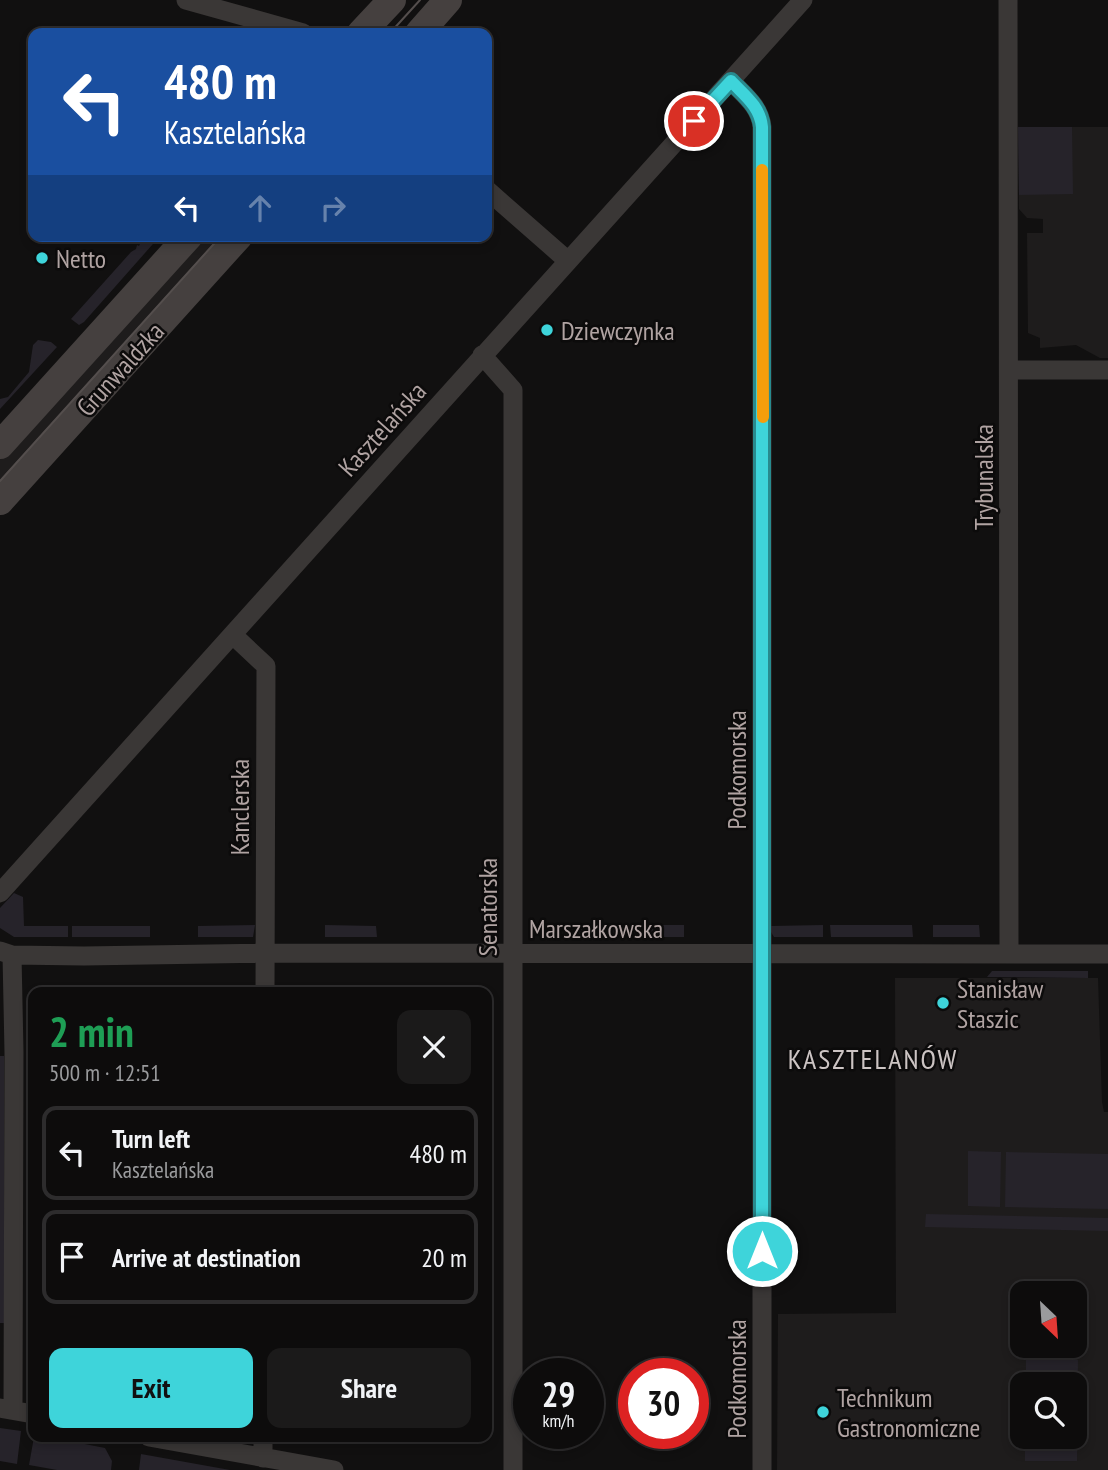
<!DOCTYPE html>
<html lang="en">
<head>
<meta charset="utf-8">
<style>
  body { margin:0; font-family:"PT Sans Narrow",sans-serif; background:#1b1a1a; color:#f1f3f6; height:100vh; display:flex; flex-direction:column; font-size:26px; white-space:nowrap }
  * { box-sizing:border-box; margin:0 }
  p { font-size:23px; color:#9a9b9d }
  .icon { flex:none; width:38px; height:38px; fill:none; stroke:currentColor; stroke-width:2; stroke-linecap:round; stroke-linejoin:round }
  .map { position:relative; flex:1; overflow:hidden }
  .sheet { position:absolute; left:28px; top:987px; width:464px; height:455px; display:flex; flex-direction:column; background:#0d0c0c; border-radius:14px; box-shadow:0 4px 10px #0003,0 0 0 2px #2d2c2d }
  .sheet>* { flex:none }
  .hud { position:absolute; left:28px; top:28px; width:464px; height:214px; border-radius:14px; box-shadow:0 4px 10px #0003,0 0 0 2px #2d2c2d; background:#1a4fa0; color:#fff; overflow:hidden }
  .needle { width:46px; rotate:155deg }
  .fabs { position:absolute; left:1010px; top:1281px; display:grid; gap:14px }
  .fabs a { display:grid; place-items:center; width:77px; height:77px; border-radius:14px; background:#0d0c0c; box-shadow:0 4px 10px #0003,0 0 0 2px #2d2c2d; font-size:35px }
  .speed { position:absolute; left:513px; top:1358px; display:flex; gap:14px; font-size:35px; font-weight:700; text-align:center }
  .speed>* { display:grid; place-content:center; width:91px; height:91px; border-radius:50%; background:#0d0c0c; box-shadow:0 4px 10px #0003,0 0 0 2px #2d2c2d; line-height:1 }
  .speed small { font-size:18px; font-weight:400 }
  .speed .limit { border:10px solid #d22; background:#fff; color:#111 }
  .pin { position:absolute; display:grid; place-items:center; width:60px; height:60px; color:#fff; margin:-30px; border:4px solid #fff; border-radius:50%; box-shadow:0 2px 7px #0007 }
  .me { position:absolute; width:77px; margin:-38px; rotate:0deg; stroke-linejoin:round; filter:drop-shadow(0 0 5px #0008) }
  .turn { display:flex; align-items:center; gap:24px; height:147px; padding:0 21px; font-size:32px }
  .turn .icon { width:91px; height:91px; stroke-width:2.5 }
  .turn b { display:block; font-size:49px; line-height:60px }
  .lanes { display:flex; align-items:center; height:66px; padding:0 21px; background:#0003; justify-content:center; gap:35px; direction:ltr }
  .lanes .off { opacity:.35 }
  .round { display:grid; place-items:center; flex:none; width:74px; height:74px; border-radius:14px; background:#1b1a1a }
  .head { display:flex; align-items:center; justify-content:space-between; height:119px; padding:0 21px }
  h1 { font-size:42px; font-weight:700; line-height:52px; color:#1e9e55 }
  .action { display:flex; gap:14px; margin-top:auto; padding:14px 21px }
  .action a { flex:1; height:80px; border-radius:14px; background:#3ed4da; color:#111; font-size:28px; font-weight:700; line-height:80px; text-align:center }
  .action a+a { background:#1b1a1a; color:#f1f3f6 }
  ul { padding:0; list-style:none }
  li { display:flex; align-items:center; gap:21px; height:94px; margin:0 14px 10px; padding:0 7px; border:4px solid #2d2c2d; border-radius:14px }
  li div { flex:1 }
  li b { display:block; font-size:26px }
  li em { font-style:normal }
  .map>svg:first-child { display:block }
  .built { fill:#1e1c1c; fill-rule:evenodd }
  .green { fill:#26232a }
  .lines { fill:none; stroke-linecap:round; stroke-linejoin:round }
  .street { stroke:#3a3736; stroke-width:19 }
  .secondary { stroke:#45403f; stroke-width:28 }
  .tram { stroke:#544e4d; stroke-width:2 }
  .route-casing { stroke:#288a8e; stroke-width:18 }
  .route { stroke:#3ed4da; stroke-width:12 }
  .slow { stroke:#f59e0b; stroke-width:12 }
  .poi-dot { fill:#3ed4da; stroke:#0c0b0b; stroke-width:2.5 }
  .labels { text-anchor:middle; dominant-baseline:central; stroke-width:5; stroke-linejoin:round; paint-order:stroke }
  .poi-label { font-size:26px; fill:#b0a3a2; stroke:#0c0b0b; text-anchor:start }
  .street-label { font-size:26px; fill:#b0a3a2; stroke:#0c0b0b }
  .neighbourhood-label { font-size:28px; letter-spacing:2px; fill:#ccc4c3; stroke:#0c0b0b }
</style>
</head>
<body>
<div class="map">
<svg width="1108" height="1470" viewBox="0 0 1108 1470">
  <rect width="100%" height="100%" fill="#111010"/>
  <path class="built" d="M1018 127H1108V358H1100L1076 345 1040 348V338L1028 333 1027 233H1043V219L1027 218 1019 209Z
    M201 236H227L0 488V458Z
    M895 978H1098L1102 1102 1104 1112H1108V1470H777L778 1314 896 1313ZM1022 1293H1074V1346H1022ZM1022 1384H1074V1437H1022Z"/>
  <path class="green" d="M1018 127H1072L1073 194 1019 195Z
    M148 236H160L84 322 79 325 71 319 131 252 136 249 137 245 139 246 143 238 145 240Z
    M38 340 51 342 57 347 0 409V399L8 397 29 372 33 345Z
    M14 893 23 897 24 926H68V937H14L0 928V908Z
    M255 925 253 937H198V926Z
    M325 925 376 926 377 937H325Z
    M579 925H684V937H579Z
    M823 925V937H774L771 932V926Z
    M830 925H912L913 937H831Z
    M933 925H979L980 937H933Z
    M72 926H150V937H72Z
    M992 971H1088V978L987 977Z
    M0 1056H4V1323H0Z
    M968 1151 1001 1152 1000 1207 968 1206Z
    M1006 1152 1108 1154V1209L1005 1207Z
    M926 1214 1108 1218V1231L925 1227Z
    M1026 1359 1078 1360 1077 1461H1025V1437H1074V1384H1026Z
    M0 1428 21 1431 17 1464 0 1461Z
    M34 1437H49L105 1448 112 1461 111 1470H57L29 1465Z
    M141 1454 230 1470H139Z"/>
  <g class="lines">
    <path class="street" d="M186 0 303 33
      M1008 0 1009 954
      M731 81C744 95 760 106 762 127V1470
      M486 189 568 261
      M482 355 513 390V1470
      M1009 370H1108
      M233 635 266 666 265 992
      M0 893 803 0
      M0 951 12 955 84 956 265 953 1108 954
      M12 955 14 1052 13 1410
      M0 1408 33 1414
      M149 1437 334 1470
      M263 1458V1437"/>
    <path class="secondary" d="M361 33 392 0
      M419 33 448 0
      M0 445 189 236
      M0 501 239 236"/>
    <path class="tram" d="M390 33 420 0
      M0 481 221 236"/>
  </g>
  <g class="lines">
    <g class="route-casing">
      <path id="route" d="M694 121 731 81C744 95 760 106 762 127V1251"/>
    </g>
    <use href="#route" class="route"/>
    <path class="slow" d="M762 170 763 417"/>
  </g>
  <g class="poi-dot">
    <circle cx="42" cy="258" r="7"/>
    <circle cx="547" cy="330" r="7"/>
    <circle cx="943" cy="1003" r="7"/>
    <circle cx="823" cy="1412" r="7"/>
  </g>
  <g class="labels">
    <g class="poi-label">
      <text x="56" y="258">Netto</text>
      <text x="561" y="330">Dziewczynka</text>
      <text x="957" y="988">Stanisław<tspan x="957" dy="30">Staszic</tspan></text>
      <text x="837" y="1397">Technikum<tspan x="837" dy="30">Gastronomiczne</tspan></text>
    </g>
    <g class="street-label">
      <text transform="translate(120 369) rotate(-48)">Grunwaldzka</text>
      <text transform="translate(382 429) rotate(-48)">Kasztelańska</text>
      <text transform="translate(983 477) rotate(-90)">Trybunalska</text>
      <text transform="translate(736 770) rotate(-90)">Podkomorska</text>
      <text transform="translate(239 807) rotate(-90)">Kanclerska</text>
      <text transform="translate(487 907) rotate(-90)">Senatorska</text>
      <text x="596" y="928">Marszałkowska</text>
      <text transform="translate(736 1379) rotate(-90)">Podkomorska</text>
    </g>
    <g class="neighbourhood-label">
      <text x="873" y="1058">KASZTELANÓW</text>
    </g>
  </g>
</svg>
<div class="fabs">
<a><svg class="needle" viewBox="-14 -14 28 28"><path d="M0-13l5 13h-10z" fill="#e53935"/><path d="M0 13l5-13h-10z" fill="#9a9b9d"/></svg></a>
<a><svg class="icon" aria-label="search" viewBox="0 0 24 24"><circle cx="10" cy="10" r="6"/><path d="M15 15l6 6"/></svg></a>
</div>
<div class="speed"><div>29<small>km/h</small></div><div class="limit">30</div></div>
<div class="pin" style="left:694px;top:121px;background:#d93025"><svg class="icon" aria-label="arrive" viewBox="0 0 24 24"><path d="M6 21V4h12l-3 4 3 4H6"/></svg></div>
<svg class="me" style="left:762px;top:1251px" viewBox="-20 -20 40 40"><circle r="17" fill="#3ed4da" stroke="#fff" stroke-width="3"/><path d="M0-11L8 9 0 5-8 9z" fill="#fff"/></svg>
<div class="hud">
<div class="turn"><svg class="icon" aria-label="left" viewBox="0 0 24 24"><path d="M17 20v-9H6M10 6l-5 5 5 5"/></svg><div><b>480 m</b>Kasztelańska</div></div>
<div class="lanes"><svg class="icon" aria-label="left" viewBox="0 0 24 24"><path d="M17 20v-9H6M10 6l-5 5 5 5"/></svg><svg class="icon off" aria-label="ahead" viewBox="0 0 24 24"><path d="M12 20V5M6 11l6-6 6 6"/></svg><svg class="icon off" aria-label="right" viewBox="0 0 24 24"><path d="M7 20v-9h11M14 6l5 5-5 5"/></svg></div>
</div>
<section class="sheet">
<div class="head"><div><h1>2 min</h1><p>500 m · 12:51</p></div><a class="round"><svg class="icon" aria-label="close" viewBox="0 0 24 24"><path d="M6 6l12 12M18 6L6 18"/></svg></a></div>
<ul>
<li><svg class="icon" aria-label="left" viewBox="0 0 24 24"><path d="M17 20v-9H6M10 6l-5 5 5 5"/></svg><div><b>Turn left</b><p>Kasztelańska</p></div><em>480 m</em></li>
<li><svg class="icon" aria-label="arrive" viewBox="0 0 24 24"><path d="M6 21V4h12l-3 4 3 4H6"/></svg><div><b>Arrive at destination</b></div><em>20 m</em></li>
</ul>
<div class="action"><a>Exit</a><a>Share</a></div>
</section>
</div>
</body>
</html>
